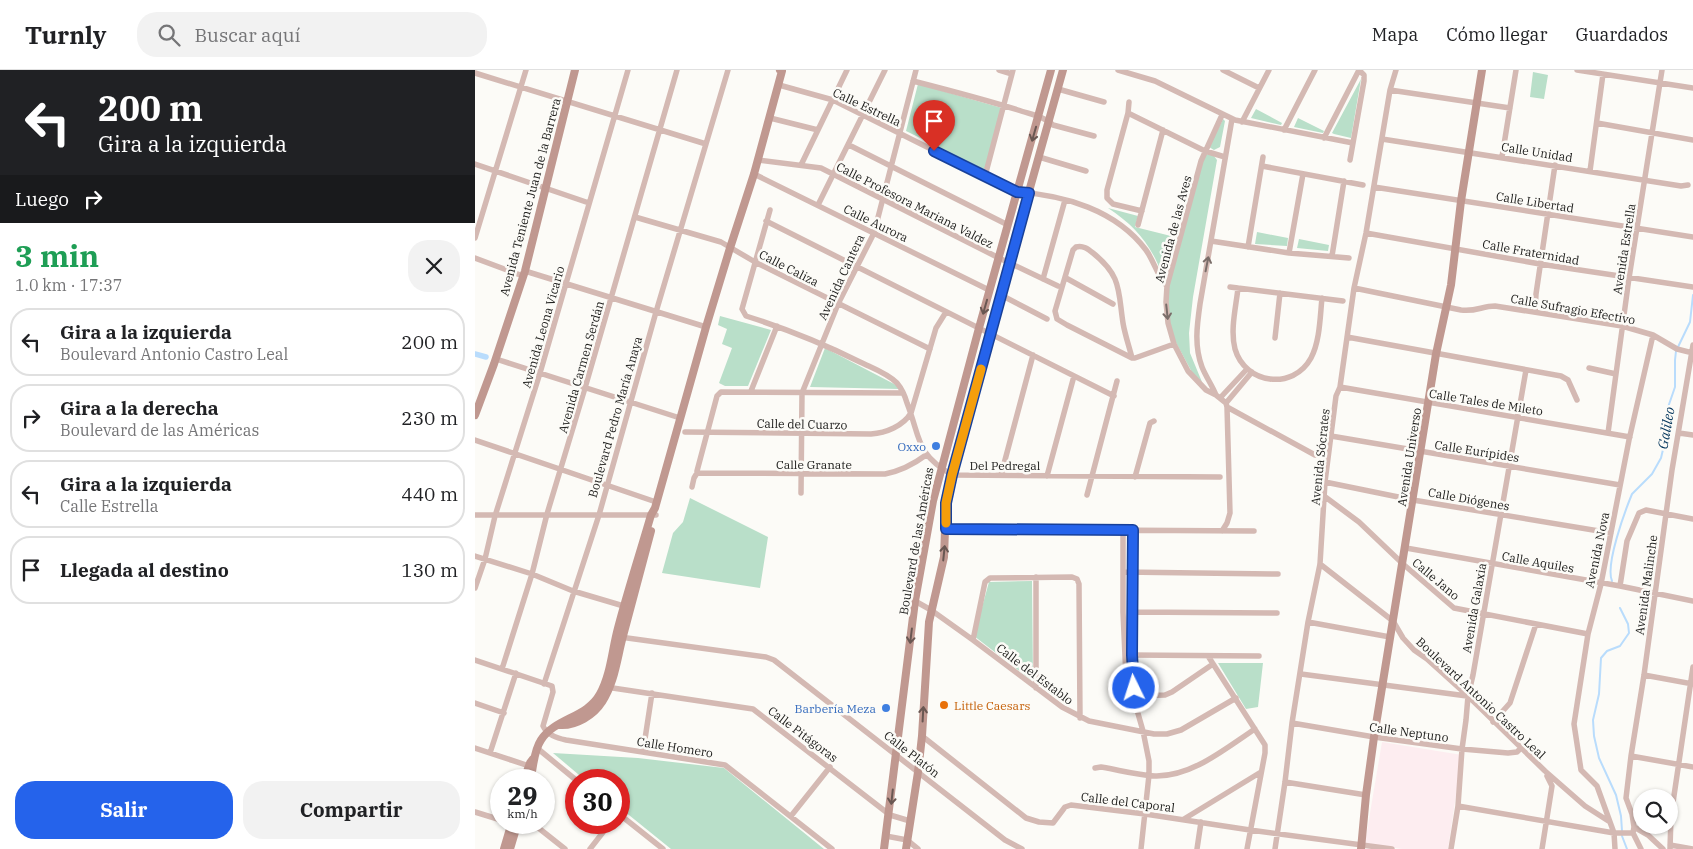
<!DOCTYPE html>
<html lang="es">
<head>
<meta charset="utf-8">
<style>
  body { margin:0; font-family:"IBM Plex Serif",serif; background:#f2f2f2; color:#202124; height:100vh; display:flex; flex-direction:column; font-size:19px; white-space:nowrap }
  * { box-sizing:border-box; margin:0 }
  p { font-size:16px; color:#757577 }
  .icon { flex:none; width:28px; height:28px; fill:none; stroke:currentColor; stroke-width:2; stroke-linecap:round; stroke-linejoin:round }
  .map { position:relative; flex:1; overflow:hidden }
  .drawer { display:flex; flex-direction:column; background:#fff; width:475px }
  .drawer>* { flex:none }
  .banner { background:#202124; color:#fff; overflow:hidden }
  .controls { position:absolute; left:1158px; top:719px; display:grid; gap:10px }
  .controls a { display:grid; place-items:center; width:45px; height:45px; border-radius:50%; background:#fff; box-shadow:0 1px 4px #0004; font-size:25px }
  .speed { position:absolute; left:15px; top:699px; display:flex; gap:10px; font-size:25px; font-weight:700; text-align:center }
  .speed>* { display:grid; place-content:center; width:65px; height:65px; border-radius:50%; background:#fff; box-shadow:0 1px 4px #0004; line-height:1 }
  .speed small { font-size:12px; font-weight:400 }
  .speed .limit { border:8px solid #d22; background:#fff; color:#111 }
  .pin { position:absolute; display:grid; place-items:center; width:42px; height:42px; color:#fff; margin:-51px -21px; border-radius:50% 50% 50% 0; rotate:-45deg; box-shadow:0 0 5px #0007 }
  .pin .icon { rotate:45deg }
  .me { position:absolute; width:55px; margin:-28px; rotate:356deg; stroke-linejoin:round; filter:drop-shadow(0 0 4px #0008) }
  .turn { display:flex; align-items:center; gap:18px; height:105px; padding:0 15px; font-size:22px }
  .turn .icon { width:65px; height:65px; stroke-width:2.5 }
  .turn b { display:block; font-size:35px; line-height:42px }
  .then { display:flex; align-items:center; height:48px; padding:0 15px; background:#0003; gap:10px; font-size:19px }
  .round { display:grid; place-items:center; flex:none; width:52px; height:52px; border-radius:20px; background:#f2f2f2 }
  .head { display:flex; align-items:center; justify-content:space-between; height:85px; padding:0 15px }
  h1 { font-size:30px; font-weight:700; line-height:38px; color:#1e9e55 }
  .primary-button { display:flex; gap:10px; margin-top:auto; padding:10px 15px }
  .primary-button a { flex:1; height:58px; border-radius:20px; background:#2563eb; color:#fff; font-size:20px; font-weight:700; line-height:58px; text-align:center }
  .primary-button a+a { background:#f2f2f2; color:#202124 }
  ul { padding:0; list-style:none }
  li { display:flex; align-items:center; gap:15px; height:68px; margin:0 10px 8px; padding:0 5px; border:2px solid #e0e0e0; border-radius:20px }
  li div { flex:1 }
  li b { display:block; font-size:19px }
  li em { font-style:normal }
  header { display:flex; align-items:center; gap:30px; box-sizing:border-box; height:70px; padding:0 25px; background:#fff; border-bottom:1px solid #e0e0e0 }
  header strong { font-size:24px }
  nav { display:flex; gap:28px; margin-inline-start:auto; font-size:18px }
  .search { width:350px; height:45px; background:#f2f2f2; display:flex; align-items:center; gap:12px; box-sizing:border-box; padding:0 18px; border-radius:20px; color:#757577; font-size:19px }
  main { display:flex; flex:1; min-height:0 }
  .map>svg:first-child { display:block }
  .education { fill:#fdedf0 }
  .green { fill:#b9dfc9 }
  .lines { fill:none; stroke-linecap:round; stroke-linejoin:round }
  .stream { stroke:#b9dcfc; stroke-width:2 }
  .canal { stroke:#b9dcfc; stroke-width:5.5 }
  .street { stroke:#d4b9b3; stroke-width:5.5 }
  .secondary { stroke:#c09890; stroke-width:8 }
  .oneway { stroke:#695752 }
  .oneway2 { stroke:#7a6d69 }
  .route-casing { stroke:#184099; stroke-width:12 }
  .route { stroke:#2563eb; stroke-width:9 }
  .slow { stroke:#f59e0b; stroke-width:9 }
  .shop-dot { fill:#3f7fe0; stroke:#fcfbf7; stroke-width:2 }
  .food-dot { fill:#e8710a; stroke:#fcfbf7; stroke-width:2 }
  .labels { text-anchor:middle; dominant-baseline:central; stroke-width:5; stroke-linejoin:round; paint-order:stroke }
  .street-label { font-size:12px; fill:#21211f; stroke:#fcfbf7 }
  .shop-label { font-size:12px; fill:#366cbe; stroke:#fcfbf7; text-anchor:end }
  .food-label { font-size:12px; fill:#c56008; stroke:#fcfbf7; text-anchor:start }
  .water-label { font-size:14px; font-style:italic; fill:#0c3d62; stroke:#fcfbf7 }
</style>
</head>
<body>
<header>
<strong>Turnly</strong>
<div class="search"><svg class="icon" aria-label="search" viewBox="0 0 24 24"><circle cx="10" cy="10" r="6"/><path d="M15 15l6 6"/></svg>Buscar aquí</div>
<nav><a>Mapa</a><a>Cómo llegar</a><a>Guardados</a></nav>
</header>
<main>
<section class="drawer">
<div class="banner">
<div class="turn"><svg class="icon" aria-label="left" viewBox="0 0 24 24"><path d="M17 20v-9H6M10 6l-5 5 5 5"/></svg><div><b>200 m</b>Gira a la izquierda</div></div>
<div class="then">Luego<svg class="icon" aria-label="right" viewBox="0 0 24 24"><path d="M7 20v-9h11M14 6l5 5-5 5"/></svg></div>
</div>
<div class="head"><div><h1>3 min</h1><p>1.0 km · 17:37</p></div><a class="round"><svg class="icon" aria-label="close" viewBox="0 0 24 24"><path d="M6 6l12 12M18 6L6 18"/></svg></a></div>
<ul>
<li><svg class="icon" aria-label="left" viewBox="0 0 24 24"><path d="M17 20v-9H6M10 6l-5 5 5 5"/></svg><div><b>Gira a la izquierda</b><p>Boulevard Antonio Castro Leal</p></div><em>200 m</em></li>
<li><svg class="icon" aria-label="right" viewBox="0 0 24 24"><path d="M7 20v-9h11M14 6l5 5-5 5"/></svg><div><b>Gira a la derecha</b><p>Boulevard de las Américas</p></div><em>230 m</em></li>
<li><svg class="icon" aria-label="left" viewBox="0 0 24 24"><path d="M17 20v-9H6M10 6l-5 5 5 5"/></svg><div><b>Gira a la izquierda</b><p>Calle Estrella</p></div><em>440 m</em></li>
<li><svg class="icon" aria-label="arrive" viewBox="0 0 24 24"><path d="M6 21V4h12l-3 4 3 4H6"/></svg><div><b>Llegada al destino</b></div><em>130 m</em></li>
</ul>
<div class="primary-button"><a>Salir</a><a>Compartir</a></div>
</section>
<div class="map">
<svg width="1218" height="779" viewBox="0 0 1218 779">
  <rect width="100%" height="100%" fill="#fcfbf7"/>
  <path class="education" d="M907 672 987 685 973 779H927L890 773Z"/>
  <path class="green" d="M1058 2 1073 5 1069 29 1055 27Z
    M886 9 876 68 859 64 857 63Z
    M443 14 527 38 510 100 431 61Z
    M781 39 807 53 806 55 776 48Z
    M823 48 849 61 848 63 819 57Z
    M748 49 750 51 745 77 739 80 734 77Z
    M734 84 739 86 742 90 718 227 714 263 715 283 727 312 719 306 698 267 690 229 729 85Z
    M633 138 663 146 660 157 696 166 687 204C675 173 660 156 633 138Z
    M782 162 813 168 812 176 780 174Z
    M824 169 854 175 853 181 822 178Z
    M245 246 296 260 273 316H250L244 313 257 278 247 274 252 259 243 255Z
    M350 278 421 315 424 319 335 317Z
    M215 428 293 467 285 518 187 503 198 463 208 452Z
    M557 511 558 608 556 610 499 566 514 512Z
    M743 593H788L783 637 771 639Z
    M78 683 163 688 249 698 349 779H196L144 737V710H110Z"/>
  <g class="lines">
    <path class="stream" d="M1203 277 1215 252 1218 225
      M1137 511C1130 495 1150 441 1157 424L1177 404 1186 388 1190 371V346L1200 317V290L1201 281
      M1145 538 1153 554 1154 563 1145 576 1132 581 1126 588 1124 624 1118 650 1119 666 1124 688 1141 725 1146 746 1147 761
      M1147 766 1152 779"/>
    <path class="canal" d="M0 284 11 287"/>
    <path class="street" d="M524 0 537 4
      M643 0 680 11 760 50 878 73
      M748 0 784 18
      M1102 0 1218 18
      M0 3 231 74
      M438 11C473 20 508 29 543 40 554 44 569 46 578 55L619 66
      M304 15 358 30 542 122C589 125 641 140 671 180 679 191 682 206 692 216
      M583 19 629 32
      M915 20 1035 38
      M654 32 653 43 632 120V128L638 134 667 141
      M653 43 730 81 750 87
      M747 45 726 91 692 216 691 232 693 253 699 274 713 301 731 320 741 325 751 333 752 337 840 385
      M295 48 343 60
      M767 52 794 0
      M1122 53 1218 70
      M809 60 840 0
      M849 68 884 0
      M907 69 1206 116 1213 115
      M374 75 533 155
      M564 87 611 101
      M1027 87 1041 0
      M283 90 346 98 524 188 583 216
      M875 90 889 11V5L884 0
      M0 94 114 133
      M326 95 372 0
      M787 96 888 115
      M1115 101 1128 4
      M279 104 514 220
      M510 106 538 0
      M899 117 1218 167
      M343 135 410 0
      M295 140 267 239 271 246C312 259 347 273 385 292 397 298 412 303 422 313 427 319 430 326 432 333 446 369 440 383 477 405L745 407
      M160 147 246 172 280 192 455 279
      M291 151 639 326
      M663 155 688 60
      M891 163 1065 194 1218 217
      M0 168 51 0
      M736 171 814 183 874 188
      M773 177 788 87
      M814 183 828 104
      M857 186 869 111
      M0 188 48 206
      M50 201 231 257
      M591 208 638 234
      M568 209 590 130
      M755 217 868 231
      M763 218C761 237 755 260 760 279 770 314 818 321 836 288 845 271 845 247 847 228
      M879 218 986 240C1001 242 1007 236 1020 236L1147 256 1178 265 1202 279 1218 283
      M526 225 572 249
      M1060 242 1061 224 1080 95
      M872 267 1086 306 1093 310 1102 330
      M800 268 805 223
      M657 288C654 276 650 265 648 253 643 221 647 206 618 183 613 179 608 175 601 177L598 180 580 241 582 249 592 255 657 288H660L699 274
      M21 289 205 348
      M1114 298 1141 304
      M865 317 1155 367
      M276 321 302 256
      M741 325C737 315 731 307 727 297 719 276 722 255 725 234L757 49
      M745 328 772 299
      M751 333 777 302
      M210 362 396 364C411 363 428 356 436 343L461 258 471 242
      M1133 363 1154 208 1187 0
      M1204 363 1218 365
      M856 366 1145 415
      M0 370 181 432
      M222 403 410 404C425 401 439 394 451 385
      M526 405 558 285
      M572 406 599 306
      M660 407 675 353 679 351
      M850 412 938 430 1136 463
      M217 417 219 408 222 403V401L242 326 246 322 428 323
      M326 423 327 323 363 234 399 163 441 0
      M612 425 642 311
      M849 426 884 452 928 494 979 538 1113 564
      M0 445H181
      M471 459 779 461
      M648 460V542L651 608 654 626 660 633
      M658 460V603L660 633 668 661 674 691V705L666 779
      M747 461 752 453 755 443 752 337
      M931 478 1145 516 1218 531
      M0 486 57 504 98 521 152 537
      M845 494 918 551 928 568 939 580 952 589 993 626 1070 701 1110 736 1135 752
      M648 502 803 504
      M561 507V618
      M1145 516 1152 471 1164 443 1171 440 1218 449
      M0 518 10 489 20 446 65 303 153 0
      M440 531 456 540 498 570 587 637 614 651 679 664H692L706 660 761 628
      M656 542 802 543
      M833 552 915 567
      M145 567 291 587 299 590 530 770 547 779
      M498 570 510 512 515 508 597 507 602 509 604 514 605 648
      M655 585 784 586
      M733 586 790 675V683L772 779
      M0 590 77 616 78 622 68 656C72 665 82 668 91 670L250 695 357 779
      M27 599 57 504 72 444 110 318 202 0
      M826 604 992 626
      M1169 605 1218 614
      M69 614 124 445 181 242 253 0
      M131 617 278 639 415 745 435 751
      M657 626 690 625 697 622 738 594
      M0 633 29 643
      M1018 652 1035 633 1061 554
      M817 653 899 667 987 679 1033 683 1042 682 1046 678
      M447 666 551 748 564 752 578 753 590 737 596 735 670 744 775 760 917 779
      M0 678 57 697
      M62 678 101 710
      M168 682 177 623
      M15 683 41 603
      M1156 686 1218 697
      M620 698 626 697C644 700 662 705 680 706 717 707 751 678 780 659
      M810 712 891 725
      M983 736 1139 763H1158L1159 757 1157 744 1151 728 1156 686 1169 605 1197 400 1218 275
      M0 742 26 750
      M144 744 188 779
      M316 746 355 697
      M709 749 786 702
      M56 752 90 779
      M1159 757 1173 765 1188 779
      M1158 763 1166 779
      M411 766 432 770 443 779
      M1195 775 1218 779
      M115 779 136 752
      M722 779 726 752
      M800 779 810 712 817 653 833 552 845 494 850 412 861 326 865 317 879 218 891 163 915 20 921 0
      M976 779 983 736 987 679 991 650 993 626 998 605 1051 300
      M1067 779 1077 716 1072 706
      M1140 779 1139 763 1122 716 1106 700 1099 654 1113 564 1126 514 1154 370 1178 265
      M1195 779 1196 746 1218 597"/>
    <path class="secondary" d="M0 345 19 294 50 201 100 0
      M85 655C101 656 119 645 127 632 140 612 142 588 148 566 157 531 167 496 176 461
      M49 710 55 693 58 689
      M55 710C59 697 58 682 66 670 80 648 112 648 125 624 136 604 137 580 143 558 153 520 165 483 176 445L180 438 231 257 255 178 279 104 307 1 305 0
      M29 779 37 752
      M35 779 43 752
      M409 779 440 531 458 431 504 258 576 0
      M431 779 443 702 447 666 454 552 469 487 471 433 534 193 588 0
      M886 779 891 725 899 667 961 284 976 215 986 131 1007 0"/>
  </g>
  <defs><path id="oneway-shaft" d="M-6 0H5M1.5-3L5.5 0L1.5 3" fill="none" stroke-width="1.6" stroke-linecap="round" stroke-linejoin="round" transform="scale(1.25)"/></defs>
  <g class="oneway">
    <use href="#oneway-shaft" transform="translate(559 64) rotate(106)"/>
    <use href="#oneway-shaft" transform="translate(510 237) rotate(106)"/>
    <use href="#oneway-shaft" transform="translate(469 483) rotate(-84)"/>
    <use href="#oneway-shaft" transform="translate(436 566) rotate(97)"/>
    <use href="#oneway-shaft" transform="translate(448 644) rotate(-87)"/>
    <use href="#oneway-shaft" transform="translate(417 727) rotate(96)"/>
  </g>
  <g class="oneway2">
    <use href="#oneway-shaft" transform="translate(732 194) rotate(-79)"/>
    <use href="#oneway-shaft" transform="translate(692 242) rotate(84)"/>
  </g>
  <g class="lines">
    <g class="route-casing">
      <path id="route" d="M459 81 542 122 554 123 477 405 471 433V459L658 460 657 585 659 618"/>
    </g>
    <use href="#route" class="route"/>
    <path class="slow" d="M471 453V433L477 405 506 299"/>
  </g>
  <g class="shop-dot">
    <circle cx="461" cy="376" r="5"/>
    <circle cx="411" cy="638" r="5"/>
  </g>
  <circle class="food-dot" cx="469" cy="635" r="5"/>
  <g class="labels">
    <g class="street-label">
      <text transform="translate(392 37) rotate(25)">Calle Estrella</text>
      <text transform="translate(1062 82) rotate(9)">Calle Unidad</text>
      <text transform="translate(55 127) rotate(-75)">Avenida Teniente Juan de la Barrera</text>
      <text transform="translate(1060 132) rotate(9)">Calle Libertad</text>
      <text transform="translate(440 135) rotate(27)">Calle Profesora Mariana Valdez</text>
      <text transform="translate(401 153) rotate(26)">Calle Aurora</text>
      <text transform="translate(698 159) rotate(-75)">Avenida de las Aves</text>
      <text transform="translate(1149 179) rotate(-81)">Avenida Estrella</text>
      <text transform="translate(1056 182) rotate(10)">Calle Fraternidad</text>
      <text transform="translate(314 198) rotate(27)">Calle Caliza</text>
      <text transform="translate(366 207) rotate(-65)">Avenida Cantera</text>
      <text transform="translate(1098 239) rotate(10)">Calle Sufragio Efectivo</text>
      <text transform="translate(68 257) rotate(-74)">Avenida Leona Vicario</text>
      <text transform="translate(106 297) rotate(-74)">Avenida Carmen Serdán</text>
      <text transform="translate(1011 332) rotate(9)">Calle Tales de Mileto</text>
      <text transform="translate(140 347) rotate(-74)">Boulevard Pedro María Anaya</text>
      <text transform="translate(327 354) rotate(1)">Calle del Cuarzo</text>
      <text transform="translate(1002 381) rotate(9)">Calle Eurípides</text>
      <text transform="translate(845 387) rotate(-84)">Avenida Sócrates</text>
      <text transform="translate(934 387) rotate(-81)">Avenida Universo</text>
      <text x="339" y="394">Calle Granate</text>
      <text x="530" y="395">Del Pedregal</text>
      <text transform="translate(994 429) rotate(10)">Calle Diógenes</text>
      <text transform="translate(441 471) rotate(-80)">Boulevard de las Américas</text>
      <text transform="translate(1122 480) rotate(-78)">Avenida Nova</text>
      <text transform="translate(1063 492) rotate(10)">Calle Aquiles</text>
      <text transform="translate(961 509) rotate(40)">Calle Jano</text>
      <text transform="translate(1171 515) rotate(-82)">Avenida Malinche</text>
      <text transform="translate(999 538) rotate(-80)">Avenida Galaxia</text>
      <text transform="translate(560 604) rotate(37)">Calle del Establo</text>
      <text transform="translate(1006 628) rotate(43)">Boulevard Antonio Castro Leal</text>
      <text transform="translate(934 662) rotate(8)">Calle Neptuno</text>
      <text transform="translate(328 664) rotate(37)">Calle Pitágoras</text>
      <text transform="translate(200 677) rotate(9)">Calle Homero</text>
      <text transform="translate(437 684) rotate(38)">Calle Platón</text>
      <text transform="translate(653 732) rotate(7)">Calle del Caporal</text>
    </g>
    <g class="shop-label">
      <text x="451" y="376">Oxxo</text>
      <text x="401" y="638">Barbería Meza</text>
    </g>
    <g class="food-label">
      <text x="479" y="635">Little Caesars</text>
    </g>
    <g class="water-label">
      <text transform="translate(1191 358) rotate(-80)">Galileo</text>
    </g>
  </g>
</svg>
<div class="controls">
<a><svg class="icon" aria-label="search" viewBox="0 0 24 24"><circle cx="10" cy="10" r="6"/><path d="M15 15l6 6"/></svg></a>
</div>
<div class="speed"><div>29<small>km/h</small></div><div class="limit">30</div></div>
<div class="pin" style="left:459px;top:81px;background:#d93025"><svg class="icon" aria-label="arrive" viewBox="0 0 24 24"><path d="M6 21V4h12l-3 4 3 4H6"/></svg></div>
<svg class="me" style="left:659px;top:618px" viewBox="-20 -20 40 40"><circle r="17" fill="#2563eb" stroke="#fff" stroke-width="3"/><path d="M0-11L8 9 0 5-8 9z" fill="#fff"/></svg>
</div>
</main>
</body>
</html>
